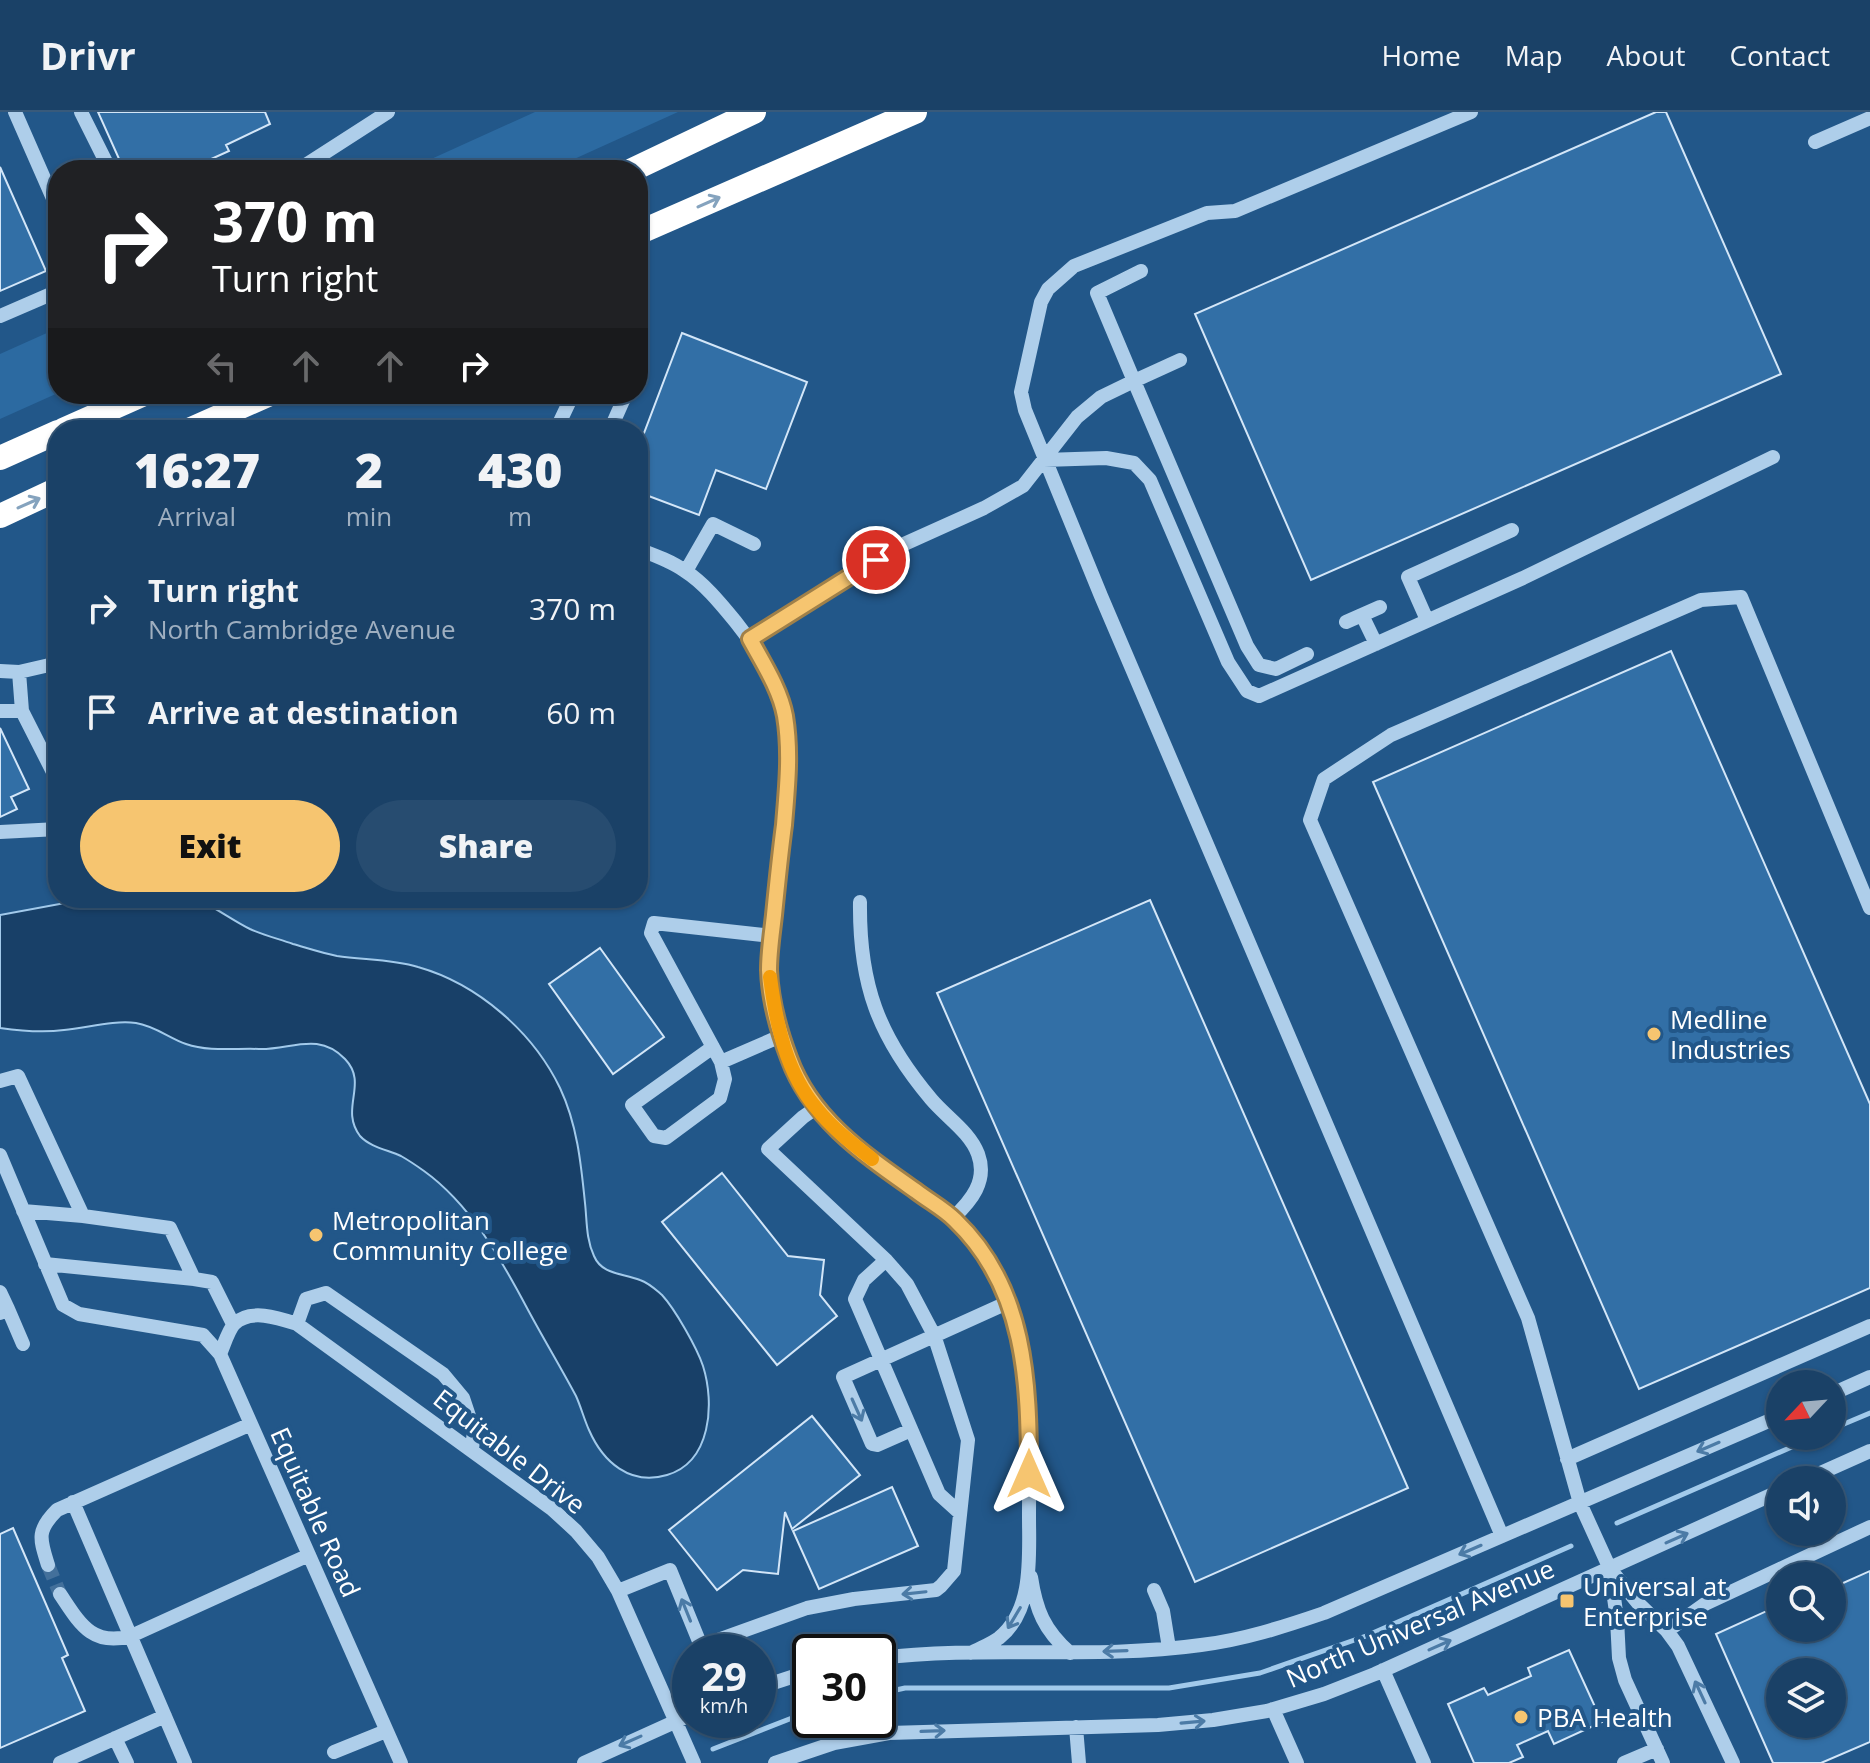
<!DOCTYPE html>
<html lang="en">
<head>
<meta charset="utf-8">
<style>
  body { margin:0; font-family:"Open Sans",sans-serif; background:#274c70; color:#f1f3f6; height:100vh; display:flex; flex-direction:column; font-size:30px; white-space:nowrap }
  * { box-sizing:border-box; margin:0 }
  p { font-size:26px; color:#9fafc0 }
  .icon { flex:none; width:44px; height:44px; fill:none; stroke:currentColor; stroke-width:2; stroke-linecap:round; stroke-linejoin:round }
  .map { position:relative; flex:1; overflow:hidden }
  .sheet { position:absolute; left:48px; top:308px; width:600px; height:488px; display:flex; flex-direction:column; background:#1a4167; border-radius:32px; box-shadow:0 2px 6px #0004,0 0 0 2px #385a7b }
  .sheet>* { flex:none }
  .hud { position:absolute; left:48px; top:48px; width:600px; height:244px; border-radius:32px; box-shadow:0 2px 6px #0004,0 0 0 2px #385a7b; background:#202124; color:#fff; overflow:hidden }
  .needle { width:52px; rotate:244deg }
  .buttons { position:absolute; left:1766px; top:1258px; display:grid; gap:16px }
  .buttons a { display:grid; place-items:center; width:80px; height:80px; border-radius:50%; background:#1a4167; box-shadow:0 2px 6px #0004,0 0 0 2px #385a7b; font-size:40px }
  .speed { position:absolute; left:672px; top:1522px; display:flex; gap:16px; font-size:40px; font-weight:700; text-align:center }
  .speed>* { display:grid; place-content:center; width:104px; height:104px; border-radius:50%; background:#1a4167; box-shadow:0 2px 6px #0004,0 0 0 2px #385a7b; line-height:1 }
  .speed small { font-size:20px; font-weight:400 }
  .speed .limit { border:4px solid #111; border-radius:12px; background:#fff; color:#111 }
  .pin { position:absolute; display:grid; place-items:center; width:68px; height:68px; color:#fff; margin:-34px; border:4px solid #fff; border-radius:50%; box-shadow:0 2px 8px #0007 }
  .me { position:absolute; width:88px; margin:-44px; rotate:0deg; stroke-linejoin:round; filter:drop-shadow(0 0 6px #0008) }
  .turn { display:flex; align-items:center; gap:28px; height:168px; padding:0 32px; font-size:36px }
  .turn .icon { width:104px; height:104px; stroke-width:2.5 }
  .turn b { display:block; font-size:56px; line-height:68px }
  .lanes { display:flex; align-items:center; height:76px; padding:0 32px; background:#0003; justify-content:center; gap:40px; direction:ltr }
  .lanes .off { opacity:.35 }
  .eta { display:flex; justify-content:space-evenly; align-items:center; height:136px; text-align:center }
  .eta b { font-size:48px; font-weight:800; line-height:56px }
  .button { display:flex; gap:16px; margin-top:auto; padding:16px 32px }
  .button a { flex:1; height:92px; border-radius:48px; background:#f6c570; color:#111; font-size:32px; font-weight:800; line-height:92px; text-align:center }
  .button a+a { background:#274c70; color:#f1f3f6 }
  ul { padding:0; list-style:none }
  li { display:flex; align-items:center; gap:24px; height:104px; padding:0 32px }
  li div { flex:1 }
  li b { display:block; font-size:30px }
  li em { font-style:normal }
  header { display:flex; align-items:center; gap:48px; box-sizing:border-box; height:112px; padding:0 40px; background:#1a4167; border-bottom:2px solid #385a7b }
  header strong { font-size:38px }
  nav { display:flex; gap:44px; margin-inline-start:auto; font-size:28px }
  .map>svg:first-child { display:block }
  .green { fill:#2c6aa1 }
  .water { fill:#184068; stroke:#a2caeb; stroke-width:2 }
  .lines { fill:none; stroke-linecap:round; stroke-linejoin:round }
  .stream { stroke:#a2caeb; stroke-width:5 }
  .building { fill:#326fa6; stroke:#d3e6f8; stroke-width:2; fill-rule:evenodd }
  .minor-tunnel { stroke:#43709b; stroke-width:14; stroke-dasharray:14 7; stroke-linecap:butt }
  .minor { stroke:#aeceea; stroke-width:14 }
  .highway { stroke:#fff; stroke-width:24 }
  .oneway { stroke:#85a3be }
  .oneway2 { stroke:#4c7ba6 }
  .route-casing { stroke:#a08049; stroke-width:20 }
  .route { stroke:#f6c570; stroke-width:14 }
  .slow { stroke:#f59e0b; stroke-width:14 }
  .poi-dot { fill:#f6c570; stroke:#225789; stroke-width:3 }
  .labels { text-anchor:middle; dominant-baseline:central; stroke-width:8; stroke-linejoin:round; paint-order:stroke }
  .poi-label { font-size:26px; fill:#fff; stroke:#225789; text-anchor:start }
  .street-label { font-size:26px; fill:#fff; stroke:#225789 }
</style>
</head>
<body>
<header>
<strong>Drivr</strong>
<nav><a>Home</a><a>Map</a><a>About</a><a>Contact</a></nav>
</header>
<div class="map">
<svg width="1870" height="1651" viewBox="0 0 1870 1651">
  <rect width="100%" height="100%" fill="#225789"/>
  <path class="green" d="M535 0H678L550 58H407Z
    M58 216V281L0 307V242Z"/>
  <path class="water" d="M92 786H194C214 794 230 807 250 817 263 823 279 827 293 832 307 836 322 841 337 844 364 848 392 847 418 855 478 872 533 920 560 976 577 1012 581 1051 585 1091 587 1109 586 1127 594 1144 602 1163 623 1161 640 1168 649 1171 655 1177 662 1183 675 1197 697 1236 703 1254 715 1292 711 1350 667 1363 630 1374 603 1350 589 1318 584 1307 581 1295 576 1284 560 1254 543 1226 527 1196 501 1147 470 1092 424 1059 417 1054 408 1048 401 1044 388 1038 370 1035 360 1024 339 996 369 972 345 947 318 919 291 938 259 937 236 936 209 940 186 932 169 926 155 914 136 911 113 908 87 916 64 918 42 921 21 919 0 916V803Z"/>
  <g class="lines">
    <path class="stream" d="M1832 1317 1870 1301
      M1617 1411 1817 1324
      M878 1582 905 1576H1169L1260 1561 1366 1524 1571 1434
      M713 1637 810 1599"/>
  </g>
  <path class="building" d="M98 0H265L270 12 226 33 229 39 187 58H124Z
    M1656 0H1666L1781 262 1311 468 1195 202Z
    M0 55 46 159 0 179Z
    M682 221 807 270 766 377 716 358 699 403 638 380V337Z
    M1671 539 1870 992V1176L1639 1277 1373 670Z
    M0 616 29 677 11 685 17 697 0 705Z
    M1150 788 1408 1376 1195 1470 937 881Z
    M600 836 664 925 613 962 549 872Z
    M722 1061 788 1144 824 1148 820 1183 837 1204 777 1253 662 1110Z
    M812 1304 860 1363 792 1417 785 1400 778 1462 743 1458 717 1478 669 1418Z
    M892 1375 918 1434 819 1477 793 1419Z
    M13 1416 68 1543 62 1546 85 1599 0 1636V1422Z
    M1870 1459V1630L1821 1651H1773L1716 1522 1780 1493V1516H1832V1476ZM1780 1560H1832V1612H1780Z
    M1569 1538 1602 1610 1554 1632 1548 1619 1517 1633 1523 1645 1509 1651H1474L1448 1592 1484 1576 1488 1583 1531 1564 1528 1556Z"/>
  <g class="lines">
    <path class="minor-tunnel" d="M48 1453 60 1482"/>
    <path class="minor" d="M15 0 58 98
      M81 0 110 58
      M1471 0 1235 99 1207 101 1074 154 1048 177 1041 190 1021 280 1025 298 1101 484 1502 1424
      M1815 30 1870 6
      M298 58 388 0
      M0 204 58 179
      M1180 248 1134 269 1247 534 1259 553 1276 557 1307 542
      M556 318 573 282
      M610 318 626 282
      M1044 348 1106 346 1134 351 1150 368 1228 550 1247 579 1259 584 1523 466 1773 345
      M638 437C654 443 671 449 685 459 704 471 721 492 735 509 757 536 774 567 784 600 793 632 788 671 785 703 778 768 763 839 775 903 777 913 781 924 785 934 808 1004 854 1034 911 1076 944 1099 969 1116 990 1151 1036 1227 1029 1319 1029 1404 1029 1444 1034 1498 999 1526 991 1532 980 1536 971 1541
      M686 459 713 412 754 432
      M1362 503 1376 532
      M1427 508 1408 465 1512 418
      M1346 510 1380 495
      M750 527 902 433 984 396 1023 374 1077 305 1101 285 1134 269 1097 181 1141 159
      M0 559 19 560 58 551
      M19 560 22 599 58 670
      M0 599H22
      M0 720 58 717
      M860 790C859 872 878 924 931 987 946 1005 970 1020 978 1042 988 1069 971 1089 953 1106
      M772 824 654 811 651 821 721 950 781 924
      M713 935 632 993 654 1024 666 1026 720 986 725 967 721 950
      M0 969 18 964 83 1104 170 1116 194 1167 212 1170 233 1212
      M0 1043 63 1193 79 1202 203 1223 220 1242
      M23 1099 83 1104
      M886 1148 864 1168 855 1187 939 1382 960 1401
      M45 1152 194 1167
      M0 1180 8 1197
      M0 1201 8 1197 23 1232
      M297 1212 306 1187 326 1181 443 1262 463 1286 474 1319 472 1337
      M1832 1282 1870 1265
      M911 1318 877 1333 872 1332 843 1265 1009 1190
      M1567 1347 1870 1214
      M1805 1368 1870 1339
      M73 1390 185 1651
      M48 1453C40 1427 36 1419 57 1398L251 1312
      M1610 1457 1617 1507 1619 1546 1625 1568 1663 1651
      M1031 1465C1036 1498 1044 1518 1070 1541
      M1154 1478 1163 1499 1169 1536
      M618 1479 670 1458 701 1534 807 1496 854 1487 936 1478 941 1474 954 1459 968 1328 934 1223 907 1172 886 1148 768 1037 803 1005 816 996
      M60 1482C79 1510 91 1535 131 1524L309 1443
      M1667 1519 1705 1492 1870 1415
      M878 1546C985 1533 1094 1548 1201 1533 1243 1528 1283 1515 1324 1501L1780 1304
      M1383 1558 1424 1651
      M758 1576 810 1559
      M1273 1597 1297 1651
      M1076 1615 1079 1651
      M115 1626 127 1651
      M334 1640 386 1619
      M60 1651 165 1604
      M401 1651 220 1242C224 1233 228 1219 234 1212 250 1196 279 1206 297 1212L552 1397 576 1419 598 1445 618 1479 694 1651
      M584 1651 690 1603
      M775 1651 834 1631 889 1621 1158 1613 1213 1608 1267 1599 1324 1582 1375 1562 1780 1379
      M1624 1651 1657 1637
      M1733 1651 1678 1534 1667 1519 1638 1491 1610 1457 1580 1391 1528 1206 1310 708 1324 667 1391 623 1701 488 1741 485 1870 796"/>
    <path class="highway" d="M632 58 754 0
      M638 121 915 0
      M63 318 144 282
      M189 318 270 282
      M0 346 58 320
      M0 404 58 377"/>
  </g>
  <defs><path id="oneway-shaft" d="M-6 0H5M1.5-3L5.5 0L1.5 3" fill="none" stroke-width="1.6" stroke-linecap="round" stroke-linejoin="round" transform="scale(2)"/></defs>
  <g class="oneway">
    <use href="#oneway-shaft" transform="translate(709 90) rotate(-24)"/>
    <use href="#oneway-shaft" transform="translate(29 391) rotate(-24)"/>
  </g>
  <g class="oneway2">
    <use href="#oneway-shaft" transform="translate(857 1298) rotate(66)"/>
    <use href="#oneway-shaft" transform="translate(1708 1335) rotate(157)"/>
    <use href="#oneway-shaft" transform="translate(1677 1426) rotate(-24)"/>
    <use href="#oneway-shaft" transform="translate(1470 1438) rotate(157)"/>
    <use href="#oneway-shaft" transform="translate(914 1481) rotate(174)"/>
    <use href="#oneway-shaft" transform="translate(686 1498) rotate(-112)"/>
    <use href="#oneway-shaft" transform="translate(1014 1506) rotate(121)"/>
    <use href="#oneway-shaft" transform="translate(1440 1533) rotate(-24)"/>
    <use href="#oneway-shaft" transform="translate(1115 1539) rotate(178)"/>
    <use href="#oneway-shaft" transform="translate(1700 1580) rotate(-115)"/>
    <use href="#oneway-shaft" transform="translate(1193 1610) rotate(-5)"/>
    <use href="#oneway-shaft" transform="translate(933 1619) rotate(-2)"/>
    <use href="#oneway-shaft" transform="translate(630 1629) rotate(156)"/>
  </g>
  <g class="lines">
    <g class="route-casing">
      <path id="route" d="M876 448 750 527C763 551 780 577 785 604 791 641 787 676 784 713 780 743 777 773 774 803 772 821 769 840 769 858 770 888 778 917 789 946 811 1007 865 1043 916 1079 929 1089 944 1097 955 1108 1026 1176 1029 1270 1029 1362"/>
    </g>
    <use href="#route" class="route"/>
    <path class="slow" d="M770 865C776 911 786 961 817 997 833 1017 853 1032 872 1047"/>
  </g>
  <g class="poi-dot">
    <circle cx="1654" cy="922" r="8"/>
    <circle cx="316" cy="1123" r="8"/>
    <rect x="1559" y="1481" width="16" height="16" rx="4"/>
    <circle cx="1521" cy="1605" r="8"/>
  </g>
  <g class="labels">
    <g class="poi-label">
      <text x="1670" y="907">Medline<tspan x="1670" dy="30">Industries</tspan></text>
      <text x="332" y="1108">Metropolitan<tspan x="332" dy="30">Community College</tspan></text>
      <text x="1583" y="1474">Universal at<tspan x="1583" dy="30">Enterprise</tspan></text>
      <text x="1537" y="1605">PBA Health</text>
    </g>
    <g class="street-label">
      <text transform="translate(510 1339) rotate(38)">Equitable Drive</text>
      <text transform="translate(316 1400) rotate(66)">Equitable Road</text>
      <text transform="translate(1420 1511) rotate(-23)">North Universal Avenue</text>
    </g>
  </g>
</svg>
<div class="buttons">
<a><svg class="needle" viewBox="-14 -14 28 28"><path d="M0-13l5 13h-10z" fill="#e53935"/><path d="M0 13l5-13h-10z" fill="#9fafc0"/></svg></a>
<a><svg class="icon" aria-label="sound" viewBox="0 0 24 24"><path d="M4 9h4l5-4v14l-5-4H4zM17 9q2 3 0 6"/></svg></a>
<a><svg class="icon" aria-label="search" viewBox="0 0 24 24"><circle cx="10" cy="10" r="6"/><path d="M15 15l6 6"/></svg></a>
<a><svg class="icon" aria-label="layers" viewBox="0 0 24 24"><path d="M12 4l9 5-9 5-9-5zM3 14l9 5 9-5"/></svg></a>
</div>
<div class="speed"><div>29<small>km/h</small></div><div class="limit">30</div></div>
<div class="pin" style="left:876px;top:448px;background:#d93025"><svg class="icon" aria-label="arrive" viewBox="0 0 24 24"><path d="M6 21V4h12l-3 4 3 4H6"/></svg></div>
<svg class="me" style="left:1029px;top:1362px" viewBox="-20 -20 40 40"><path d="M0-17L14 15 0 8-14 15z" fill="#f6c570" stroke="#fff" stroke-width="4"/></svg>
<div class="hud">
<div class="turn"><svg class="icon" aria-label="right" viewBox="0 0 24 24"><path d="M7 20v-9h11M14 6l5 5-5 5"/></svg><div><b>370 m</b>Turn right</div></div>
<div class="lanes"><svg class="icon off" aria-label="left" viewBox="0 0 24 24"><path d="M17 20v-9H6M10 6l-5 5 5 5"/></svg><svg class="icon off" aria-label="ahead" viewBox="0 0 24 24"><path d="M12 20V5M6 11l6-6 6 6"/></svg><svg class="icon off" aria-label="ahead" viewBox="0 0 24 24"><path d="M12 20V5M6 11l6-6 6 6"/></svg><svg class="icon" aria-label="right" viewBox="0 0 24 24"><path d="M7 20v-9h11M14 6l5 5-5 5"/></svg></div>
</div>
<section class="sheet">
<div class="eta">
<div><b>16:27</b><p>Arrival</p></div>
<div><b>2</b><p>min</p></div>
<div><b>430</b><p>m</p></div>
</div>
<ul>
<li><svg class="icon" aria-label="right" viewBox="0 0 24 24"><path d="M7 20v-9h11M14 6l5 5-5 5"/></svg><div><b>Turn right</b><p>North Cambridge Avenue</p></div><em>370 m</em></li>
<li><svg class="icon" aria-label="arrive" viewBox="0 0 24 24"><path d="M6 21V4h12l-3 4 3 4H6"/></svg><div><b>Arrive at destination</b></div><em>60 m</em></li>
</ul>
<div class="button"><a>Exit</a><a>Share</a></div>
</section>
</div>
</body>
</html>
